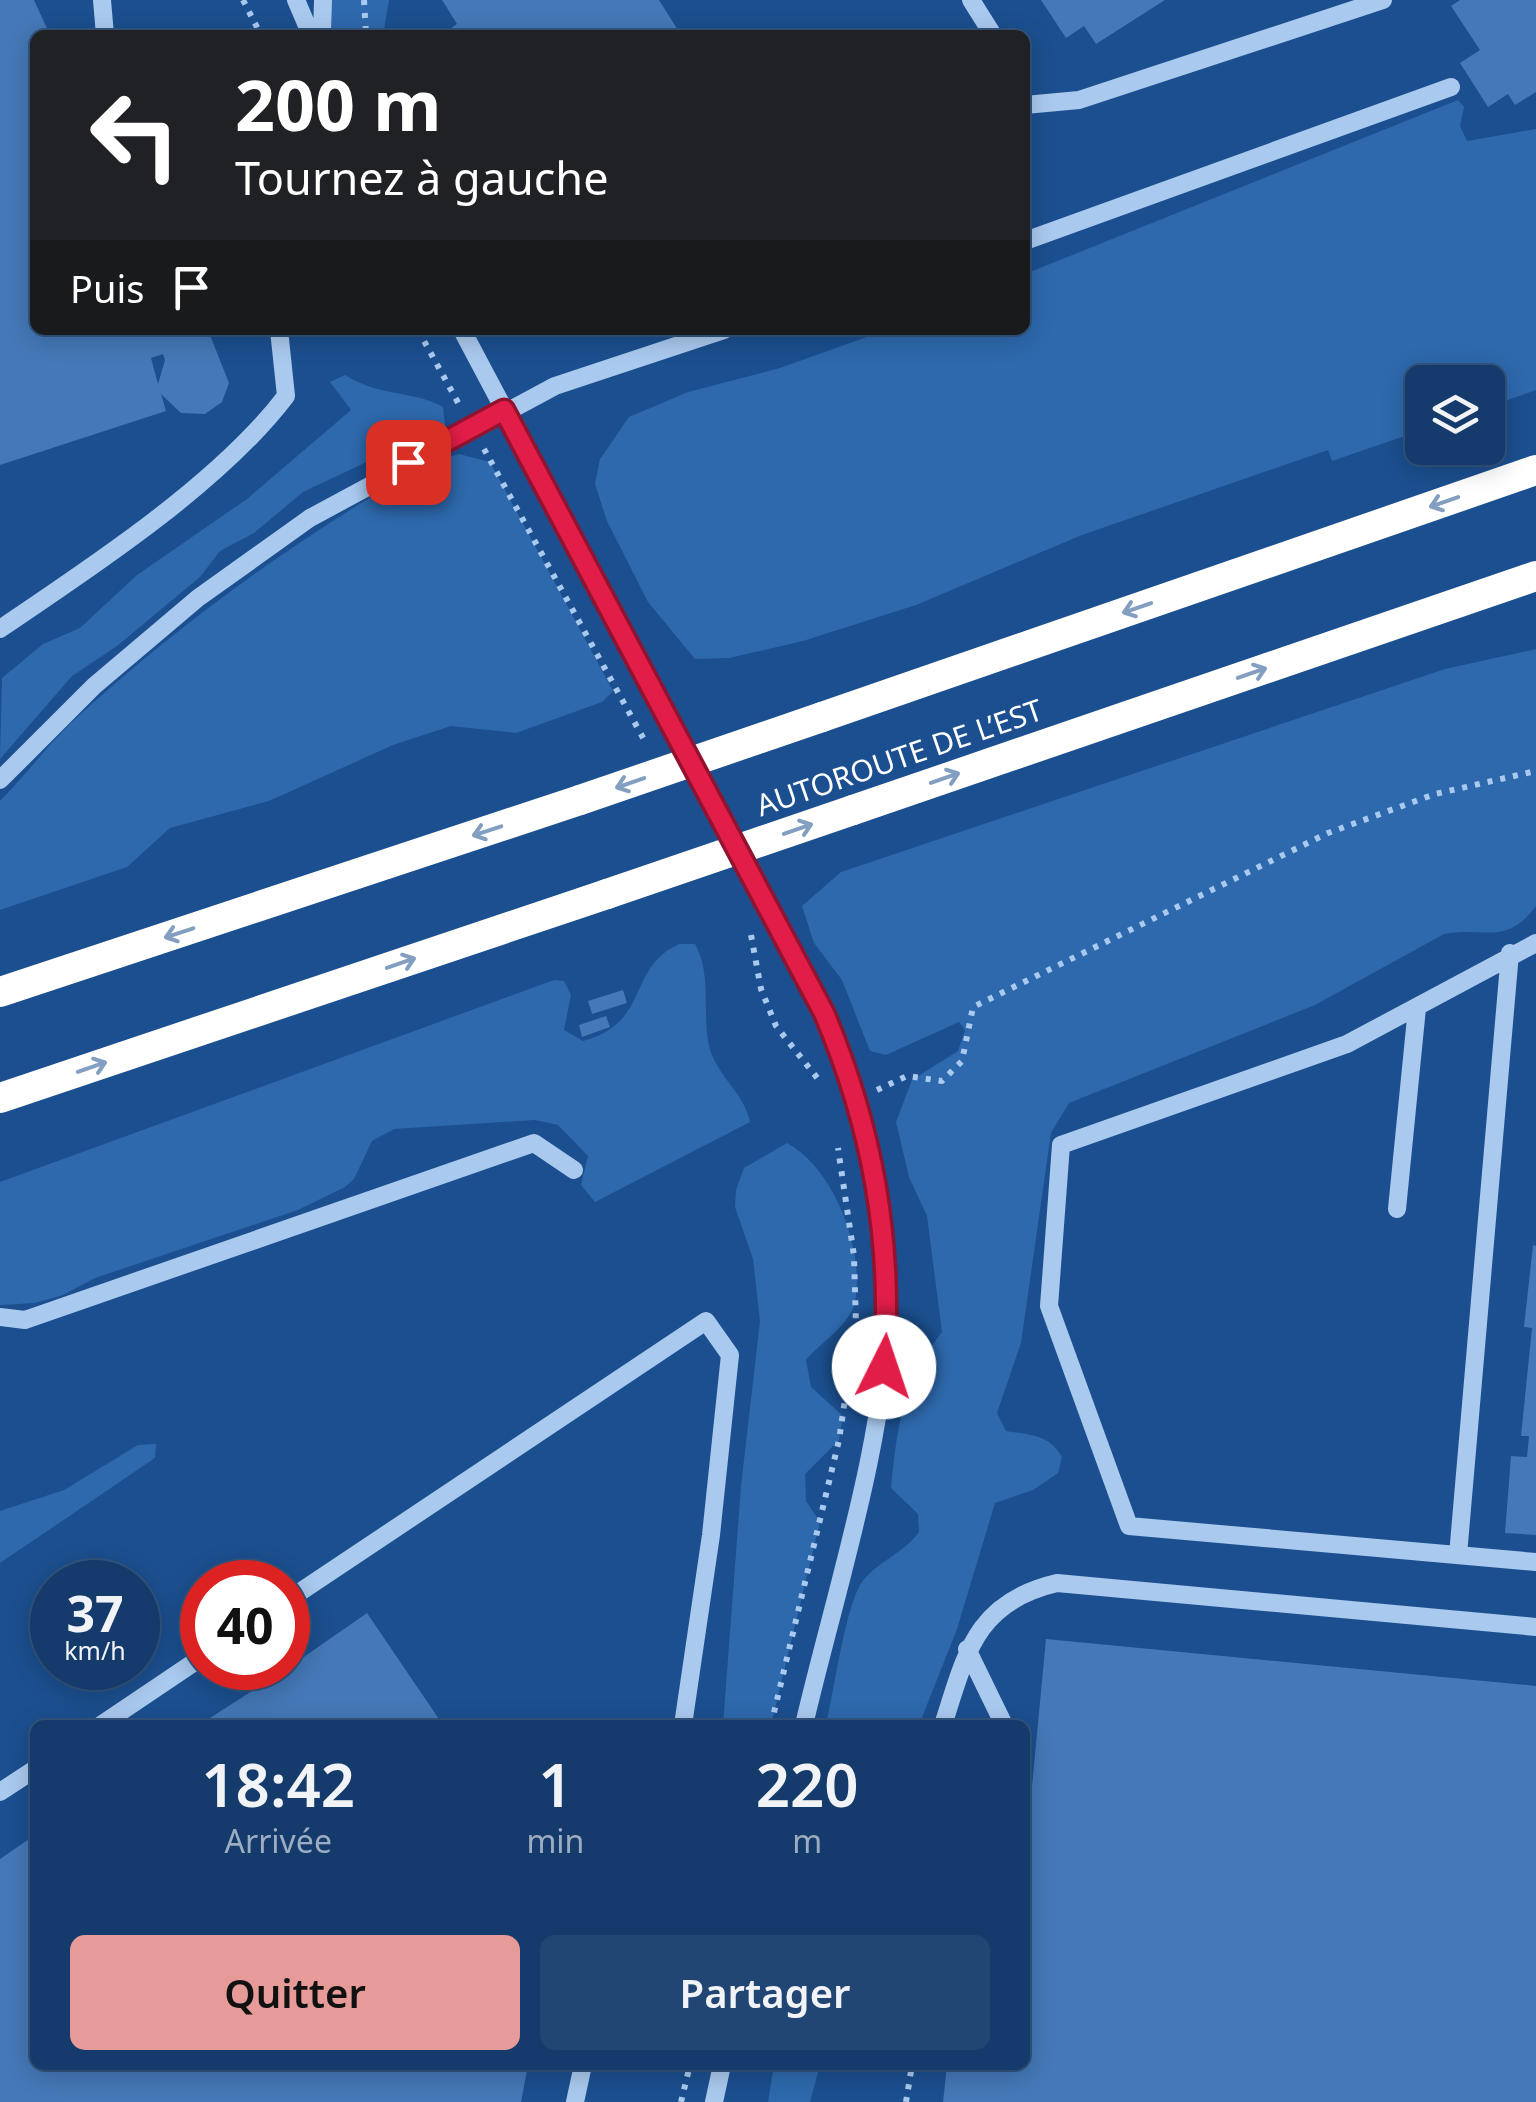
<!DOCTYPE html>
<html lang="fr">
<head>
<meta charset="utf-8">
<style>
  body { margin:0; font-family:"Noto Sans",sans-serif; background:#214673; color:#f1f3f6; height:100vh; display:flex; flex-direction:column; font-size:38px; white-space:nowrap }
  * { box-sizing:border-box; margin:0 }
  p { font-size:32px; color:#9dadc1 }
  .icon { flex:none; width:55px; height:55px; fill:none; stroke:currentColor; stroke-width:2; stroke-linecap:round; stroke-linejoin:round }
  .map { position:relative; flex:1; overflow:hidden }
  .drawer { position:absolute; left:30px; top:1720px; width:1000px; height:350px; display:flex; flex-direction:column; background:#143b6b; border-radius:15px; box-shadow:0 5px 25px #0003,0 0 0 2px #33557e }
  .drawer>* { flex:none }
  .banner { position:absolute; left:30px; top:30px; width:1000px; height:305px; border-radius:15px; box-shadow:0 5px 25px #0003,0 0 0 2px #33557e; background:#202124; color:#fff; overflow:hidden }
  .buttons { position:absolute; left:1405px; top:365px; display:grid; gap:20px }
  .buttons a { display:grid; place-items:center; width:100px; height:100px; border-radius:15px; background:#143b6b; box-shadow:0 5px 25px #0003,0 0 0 2px #33557e; font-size:50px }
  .speed { position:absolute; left:30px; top:1560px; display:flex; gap:20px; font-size:50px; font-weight:700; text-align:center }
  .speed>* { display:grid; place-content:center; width:130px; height:130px; border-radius:50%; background:#143b6b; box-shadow:0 5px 25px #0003,0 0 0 2px #33557e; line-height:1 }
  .speed small { font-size:25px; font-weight:400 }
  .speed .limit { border:15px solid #d22; background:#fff; color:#111 }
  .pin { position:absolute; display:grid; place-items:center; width:85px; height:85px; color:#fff; margin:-42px; border-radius:20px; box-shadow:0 5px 15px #0006 }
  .me { position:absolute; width:110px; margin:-55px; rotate:4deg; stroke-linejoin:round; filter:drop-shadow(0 0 8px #0008) }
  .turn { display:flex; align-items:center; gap:35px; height:210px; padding:0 40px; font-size:45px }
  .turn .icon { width:130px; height:130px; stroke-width:2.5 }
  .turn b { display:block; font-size:70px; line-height:85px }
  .then { display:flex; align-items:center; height:95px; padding:0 40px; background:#0003; gap:20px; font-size:38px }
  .eta { display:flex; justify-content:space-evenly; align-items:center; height:170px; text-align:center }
  .eta b { font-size:60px; font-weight:600; line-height:70px }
  .action { display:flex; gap:20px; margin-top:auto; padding:20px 40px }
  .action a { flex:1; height:115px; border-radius:15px; background:#e69b98; color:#111; font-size:40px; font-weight:600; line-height:115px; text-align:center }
  .action a+a { background:#214673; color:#f1f3f6 }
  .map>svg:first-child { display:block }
  .green { fill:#2e69ad }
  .building { fill:#4478b7; fill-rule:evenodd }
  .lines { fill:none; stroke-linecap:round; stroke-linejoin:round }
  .path { stroke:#a9c9ee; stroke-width:6; stroke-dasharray:5 8; stroke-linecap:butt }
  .minor { stroke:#a9c9ee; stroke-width:18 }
  .highway { stroke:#fff; stroke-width:30 }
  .highway-bridge { stroke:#fff; stroke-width:30 }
  .oneway { stroke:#829ec1 }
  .route-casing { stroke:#92132f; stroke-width:25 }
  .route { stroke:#e11d48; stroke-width:18 }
  .labels { text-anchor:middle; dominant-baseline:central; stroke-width:9; stroke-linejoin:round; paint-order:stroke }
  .street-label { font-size:30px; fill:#fff; stroke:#1b4f8f }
</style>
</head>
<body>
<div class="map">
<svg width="1536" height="2102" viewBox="0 0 1536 2102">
  <rect width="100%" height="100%" fill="#1b4f8f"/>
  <path class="green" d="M331 0H389L383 35H332Z
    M1458 100 1464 107 1460 126 1467 141 1536 129V390L1488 407V382H1422V430L1332 461 1328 450 1082 535 916 605 803 641 729 658 695 659 648 602 607 521 595 484 600 459 629 417 688 392 780 368 886 330H1025V274Z
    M345 375C382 398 413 390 443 407L445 425 303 492 254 533 220 551 200 577 117 646 72 676 0 759 2 678 43 644 80 628 137 575 247 499 351 410 330 382Z
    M459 454 490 462 613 691 602 702 516 733 451 726 393 745 269 801 170 828 127 867 0 910V801C25 776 46 747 72 722 181 621 301 536 430 462Z
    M1536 649V906C1506 947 1485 926 1444 934L1315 1005 1069 1103 1051 1133 1021 1343 997 1413 1006 1431C1031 1435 1049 1434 1062 1457L1058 1473 1033 1490 995 1503 957 1629 919 1725H826C834 1690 844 1618 858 1589 870 1564 903 1555 919 1532L918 1514 891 1488C897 1426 903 1382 942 1332L927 1216 909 1177 896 1122 912 1080 958 1051 965 1030 959 1022 886 1055 870 1051 842 980 814 943 802 906 841 872 1445 669Z
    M679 944H695C712 974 702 1012 709 1046 716 1075 745 1094 750 1122L595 1202 581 1185 588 1156 558 1125 535 1120 394 1129 372 1141 354 1179 345 1187 298 1210 95 1278 63 1295 35 1303 0 1305V1182L554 980 564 981 571 995 564 1030 583 1041C651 1023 626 968 679 944Z
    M787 1143C834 1168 865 1250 855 1301 852 1323 820 1343 806 1360L811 1387 843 1416 839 1440 805 1474 806 1501 820 1522 771 1725H723L741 1486 760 1321 753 1259 735 1207 736 1190 744 1168Z
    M156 1444 155 1458 0 1563V1511L64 1490 138 1445Z
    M774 2065H820L810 2102H768Z"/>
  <path class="building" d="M0 0H34L50 35H35V330H208L229 383 222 402 205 414 181 413 161 394 166 411 0 465ZM163 354 165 360 158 384 151 358Z
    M442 0H659L681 35H441L457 24Z
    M1041 0H1165L1096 44 1084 26 1066 38Z
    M1460 0H1536V92L1515 105 1508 94 1488 107 1460 63 1480 50 1451 6Z
    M623 990 627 1003 592 1014 588 1001Z
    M606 1016 610 1027 582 1037 579 1025Z
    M1533 1245 1536 1246V1535L1505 1533 1511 1456 1527 1457 1529 1436H1521L1532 1328 1524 1327Z
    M367 1613 443 1725H199L288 1668Z
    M1046 1639 1536 1686V2102H943L947 2065H1025V1860Z
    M35 1835V2065H528L521 2102H0V1859Z"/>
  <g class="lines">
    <path class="path" d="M243 0 261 35
      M364 0 366 35
      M418 330 461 408
      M484 449 647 745
      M751 935 761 989 776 1026 818 1079
      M877 1090 907 1076 942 1081 962 1061 973 1007 1328 833 1435 794 1536 771
      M771 1725 839 1440 856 1325 854 1256 838 1148
      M681 2102 690 2065
      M906 2102 912 2065"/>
    <path class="minor" d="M102 0 105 35
      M296 0 311 35
      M971 0 993 35
      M322 35 323 0
      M1025 105 1079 100 1383 0
      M1025 241 1451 87
      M462 330 824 1013C864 1107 889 1205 888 1308 886 1439 834 1596 804 1725
      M0 629C92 567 220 483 286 396L279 330
      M0 780 94 686 198 598 310 518 555 386 724 330
      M1536 943 1347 1044 1061 1145 1049 1306 1129 1526 1536 1562
      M1397 1209 1417 1008
      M0 1317 25 1320 534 1143 574 1170
      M1458 1555 1510 953
      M288 1600 706 1321 730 1355 711 1535 683 1725
      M967 1649 1004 1725
      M101 1725 202 1657
      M943 1725C966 1654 975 1602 1057 1583L1536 1627
      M0 1792 35 1769
      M575 2102 583 2065
      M714 2102 722 2065"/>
    <path class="highway" d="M822 717 1536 470
      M853 810 1536 576
      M0 992 580 800
      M0 1098 607 894"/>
    <path class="highway-bridge" d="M580 800 822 717
      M607 894 853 810"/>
  </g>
  <defs><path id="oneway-shaft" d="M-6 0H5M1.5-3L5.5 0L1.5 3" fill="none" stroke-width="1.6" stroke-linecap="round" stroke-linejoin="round" transform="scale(2.5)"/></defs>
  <g class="oneway">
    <use href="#oneway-shaft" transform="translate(1444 502) rotate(161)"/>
    <use href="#oneway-shaft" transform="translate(1137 608) rotate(161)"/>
    <use href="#oneway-shaft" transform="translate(1252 673) rotate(-19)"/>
    <use href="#oneway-shaft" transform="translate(945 778) rotate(-19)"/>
    <use href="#oneway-shaft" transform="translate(630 783) rotate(161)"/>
    <use href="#oneway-shaft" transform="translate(798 829) rotate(-19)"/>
    <use href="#oneway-shaft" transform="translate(487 831) rotate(162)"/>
    <use href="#oneway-shaft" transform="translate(179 933) rotate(162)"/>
    <use href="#oneway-shaft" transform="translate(401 963) rotate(-19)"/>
    <use href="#oneway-shaft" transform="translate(92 1067) rotate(-19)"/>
  </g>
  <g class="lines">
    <g class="route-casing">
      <path id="route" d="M408 462 504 410 824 1013C873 1129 893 1241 884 1367"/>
    </g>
    <use href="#route" class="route"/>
  </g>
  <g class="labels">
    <g class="street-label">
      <text transform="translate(899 757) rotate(-19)">AUTOROUTE DE L’EST</text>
    </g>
  </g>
</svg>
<div class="buttons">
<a><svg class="icon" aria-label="layers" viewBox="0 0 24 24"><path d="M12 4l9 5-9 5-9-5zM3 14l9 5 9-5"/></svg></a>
</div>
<div class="speed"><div>37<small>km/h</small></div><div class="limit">40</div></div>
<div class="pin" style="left:408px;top:462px;background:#d93025"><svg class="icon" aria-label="arrive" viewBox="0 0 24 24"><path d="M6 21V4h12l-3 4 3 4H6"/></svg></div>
<svg class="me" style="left:884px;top:1367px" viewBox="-20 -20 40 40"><circle r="19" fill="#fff"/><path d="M0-13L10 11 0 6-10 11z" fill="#e11d48"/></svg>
<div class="banner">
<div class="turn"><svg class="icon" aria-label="left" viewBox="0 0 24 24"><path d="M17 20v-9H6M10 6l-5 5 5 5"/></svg><div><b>200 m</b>Tournez à gauche</div></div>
<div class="then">Puis<svg class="icon" aria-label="arrive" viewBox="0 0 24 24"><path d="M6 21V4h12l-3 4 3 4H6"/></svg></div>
</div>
<section class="drawer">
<div class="eta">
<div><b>18:42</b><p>Arrivée</p></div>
<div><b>1</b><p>min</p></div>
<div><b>220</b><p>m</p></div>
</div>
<div class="action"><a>Quitter</a><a>Partager</a></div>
</section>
</div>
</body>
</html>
